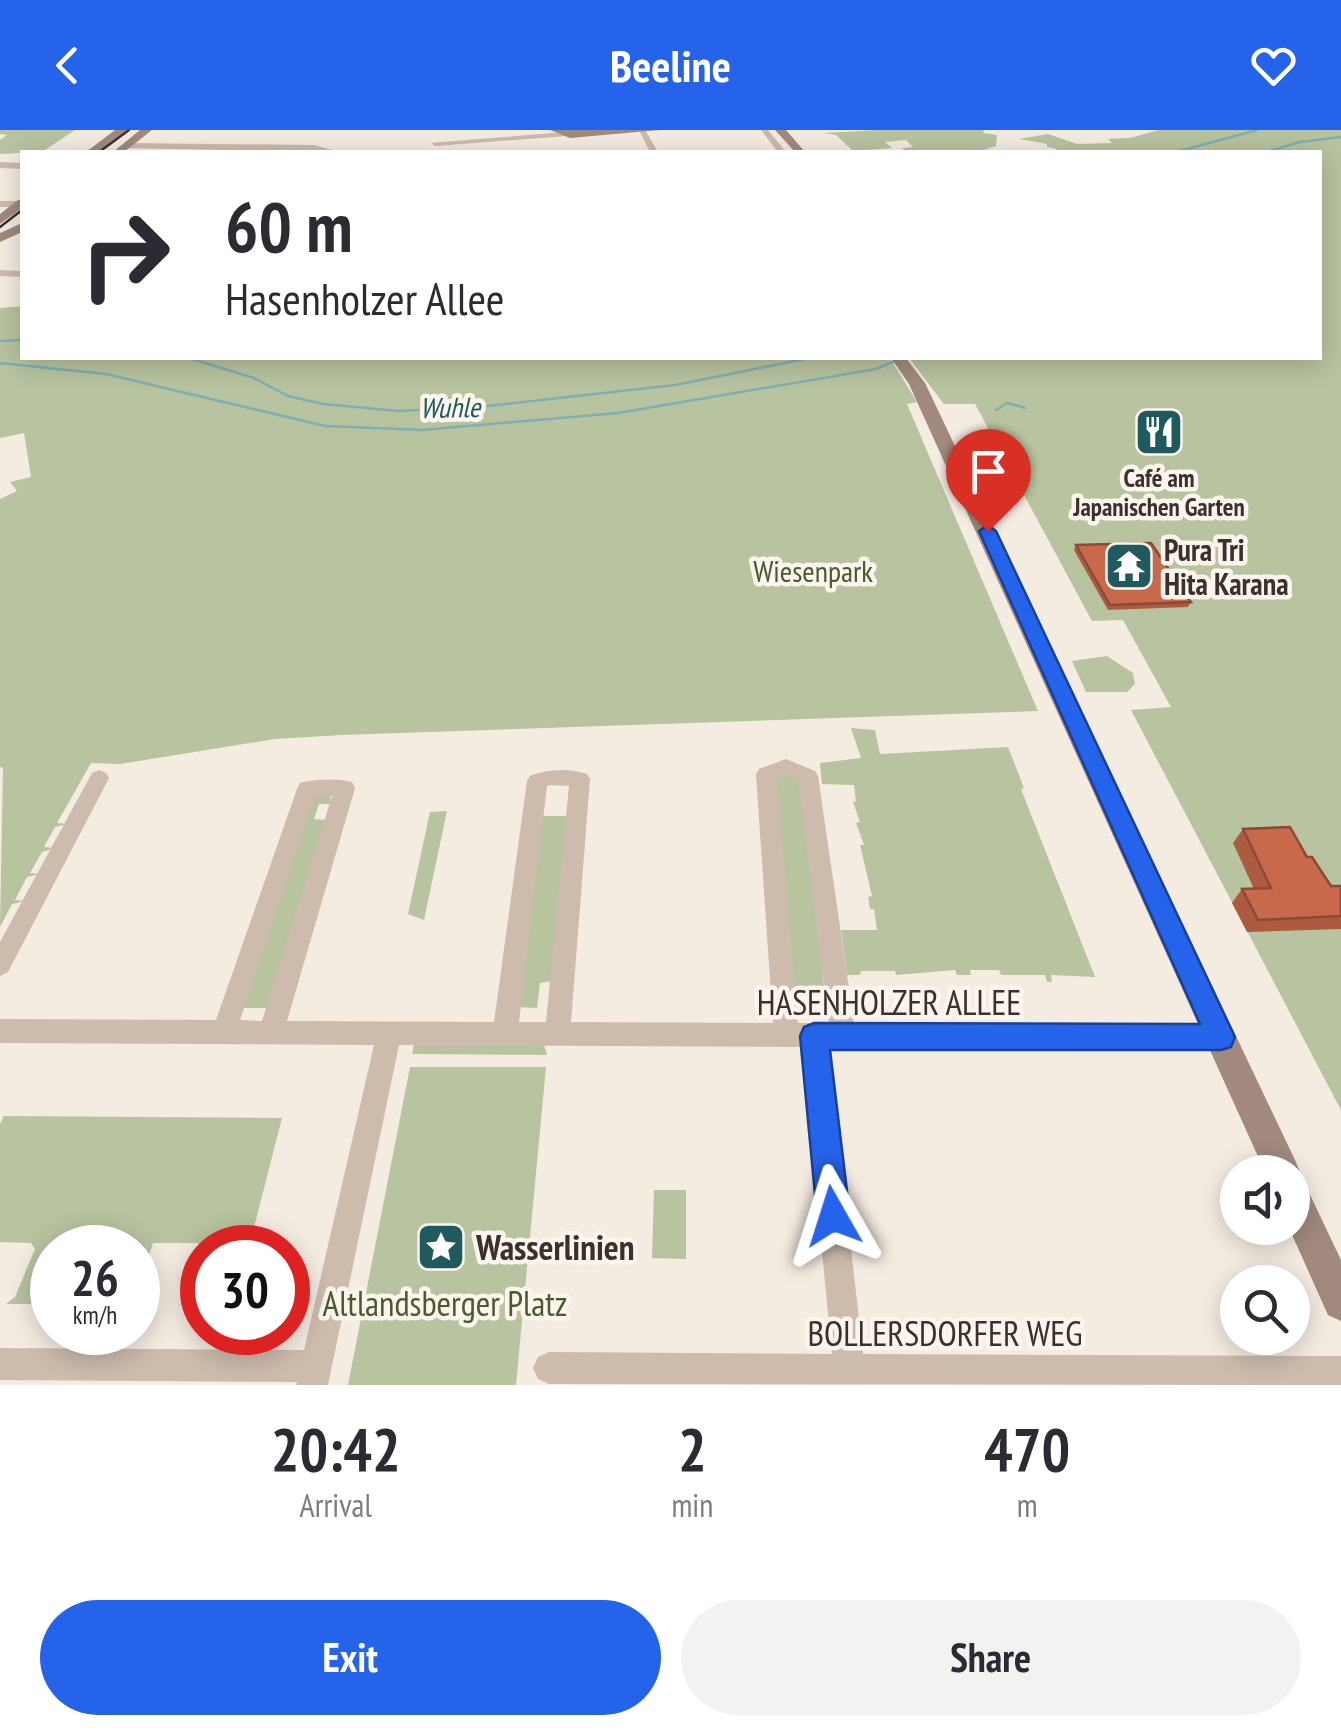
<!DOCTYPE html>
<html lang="en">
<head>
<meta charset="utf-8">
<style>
  body { margin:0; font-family:"PT Sans Narrow",sans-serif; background:#f2f2f3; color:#2b2b33; height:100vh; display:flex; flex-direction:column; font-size:38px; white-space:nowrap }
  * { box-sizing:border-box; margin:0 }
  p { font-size:32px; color:#7c7c81 }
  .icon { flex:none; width:55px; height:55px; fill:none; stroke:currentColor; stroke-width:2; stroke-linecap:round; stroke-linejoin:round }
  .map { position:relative; height:1255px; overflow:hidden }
  .side { display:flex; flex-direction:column; background:#fff; flex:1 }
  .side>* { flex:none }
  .guide { position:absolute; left:20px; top:20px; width:1302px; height:210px; border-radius:0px; box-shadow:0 5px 25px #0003; background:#fff; color:#2b2b33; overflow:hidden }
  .fabs { position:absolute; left:1220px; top:1025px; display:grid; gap:20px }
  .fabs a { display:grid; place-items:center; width:90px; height:90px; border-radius:50%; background:#fff; box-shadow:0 5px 25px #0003; font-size:50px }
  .speed { position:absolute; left:30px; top:1095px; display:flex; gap:20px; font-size:50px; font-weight:700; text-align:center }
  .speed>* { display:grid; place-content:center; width:130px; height:130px; border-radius:50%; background:#fff; box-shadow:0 5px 25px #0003; line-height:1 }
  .speed small { font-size:25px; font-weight:400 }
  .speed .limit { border:15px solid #d22; background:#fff; color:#111 }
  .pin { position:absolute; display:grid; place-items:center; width:85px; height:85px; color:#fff; margin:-102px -42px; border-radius:50% 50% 50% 0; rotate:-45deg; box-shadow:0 0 10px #0007 }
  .pin .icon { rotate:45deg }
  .me { position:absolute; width:110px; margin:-55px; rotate:354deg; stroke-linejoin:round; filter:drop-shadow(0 0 8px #0008) }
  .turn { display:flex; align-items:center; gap:35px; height:210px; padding:0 40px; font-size:45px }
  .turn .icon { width:130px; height:130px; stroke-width:2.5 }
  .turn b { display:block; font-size:70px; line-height:85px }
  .eta { display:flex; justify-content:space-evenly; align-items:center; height:170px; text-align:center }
  .eta b { font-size:60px; font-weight:700; line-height:70px }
  .cta { display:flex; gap:20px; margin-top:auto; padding:20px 40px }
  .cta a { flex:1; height:115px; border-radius:60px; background:#2563eb; color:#fff; font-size:40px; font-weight:700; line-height:115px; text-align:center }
  .cta a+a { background:#f2f2f3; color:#2b2b33 }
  header { display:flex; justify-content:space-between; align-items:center; height:130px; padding:0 40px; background:#2563eb; color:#fff; font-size:45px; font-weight:700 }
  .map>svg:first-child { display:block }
  .green { fill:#b8c4a0 }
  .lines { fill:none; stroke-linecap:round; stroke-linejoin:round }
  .stream { stroke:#7fb0b2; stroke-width:2.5 }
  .street { fill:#cdbbac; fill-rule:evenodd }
  .secondary { fill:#a18a7d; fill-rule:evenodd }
  .tram { stroke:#3b302b; stroke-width:2.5 }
  .wall { fill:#ac5a40 }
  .building { fill:#c8694b; stroke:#8c4a34; stroke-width:2.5 }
  .route { fill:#2563eb; stroke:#184099; stroke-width:2.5 }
  .labels { text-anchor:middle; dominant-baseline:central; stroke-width:9; stroke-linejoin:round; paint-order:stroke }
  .far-poi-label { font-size:25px; font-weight:bold; fill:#3b302b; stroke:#fbf5ee }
  .far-water-label { font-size:28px; font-style:italic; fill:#1f5a5e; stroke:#fbf5ee }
  .poi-label { font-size:30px; font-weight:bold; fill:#3b302b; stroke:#fbf5ee; text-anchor:start }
  .park-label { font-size:30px; fill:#4a5a2e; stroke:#fbf5ee }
  .near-street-label { font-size:35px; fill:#3b302b; stroke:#fbf5ee }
  .near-poi-label { font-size:35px; font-weight:bold; fill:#3b302b; stroke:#fbf5ee; text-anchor:start }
  .near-park-label { font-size:35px; fill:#4a5a2e; stroke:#fbf5ee }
</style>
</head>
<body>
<header><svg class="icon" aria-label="back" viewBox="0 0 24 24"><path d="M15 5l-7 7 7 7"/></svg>Beeline<svg class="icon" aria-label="heart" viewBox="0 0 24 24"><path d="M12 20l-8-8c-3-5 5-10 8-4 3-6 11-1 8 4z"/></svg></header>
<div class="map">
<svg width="1341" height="1255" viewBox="0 0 1341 1255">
  <rect width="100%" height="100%" fill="#f4ebe1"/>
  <path class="green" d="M0 0H75L42 22 0 24V10L7 5 0 4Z
    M877 0H984L983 3 997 5 996 16 978 22H907L902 18 913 17 906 10 885 12 892 18 853 21 836 5 824 3Z
    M1159 0H1341V980L1131 580 1171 577 1123 490 1092 491 975 274H944L909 228H1320V22H1056L1057 19 1047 17V14L1019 9 1048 4 1077 14 1112 13 1108 9 1130 8Z
    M22 176V228H890L917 272 907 274 1038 581 342 605 275 609 120 634 91 633 57 693 68 694 55 697 44 717 55 718 42 722 30 743 41 744 27 747 15 770 26 771 12 774 0 797 3 638 0 637V369L17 361 10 352 31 347 24 303 0 308V178Z
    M1107 526 1133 543 1135 554 1127 562H1086L1072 531Z
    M851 598 875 600 880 624 1008 617 1024 658 1021 659 1095 847 1051 845 1052 852H1047L1045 845H1001L999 840H970L971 845H957L955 840 896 845 895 841H861L860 845H847L841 800H877L874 779H870L868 767 872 766 860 715H864L856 693 860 692 853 672 856 671 854 655 822 654 820 633 861 628Z
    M781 644H793L801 654 827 882H796L775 650Z
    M316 665 330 666 332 674H319L314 689 327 690 269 878H239L308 672Z
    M447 681 424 790 408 784 430 682Z
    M541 686H567L552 851 540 853 537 878 517 877Z
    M414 914 544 915 547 925 412 924Z
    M410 937H546L516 1255H348Z
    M4 986 282 988 249 1117 202 1118V1176L179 1175 189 1167 202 1121 198 1113H153L138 1157V1118L117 1117 114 1113H107V1109C86 1109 74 1118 52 1118L49 1153 52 1156 46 1174H6L15 1167 35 1119 31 1113 0 1112V994Z
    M654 1060H686V1129L652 1128Z"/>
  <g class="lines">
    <path class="stream" d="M1176 22 1257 0
      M1266 22 1300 12 1341 7
      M0 211 22 210
      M189 228 254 248 288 266 323 274 399 281 479 277 675 255 810 228
      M0 233 106 244 325 296 422 300 618 283 876 239 902 228
      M996 280 1007 273 1025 278"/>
    <path class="street" d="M639 0H645L658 22H650Z
      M761 0H768L786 22H778Z
      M564 2 567 6 435 16 431 13Z
      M126 13 314 15 339 22 123 18Z
      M0 32 22 33V39L0 38Z
      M0 71H21L22 77H0Z
      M0 140 22 141V147L0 146Z
      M786 629 815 641 818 646 854 893 1221 895 1230 899 1234 907 1230 915 1221 919 828 917 863 1224 1341 1226V1255L549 1254 538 1249 533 1238 538 1227 549 1222 832 1224 802 917 399 915 328 1255H296L297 1252 0 1250V1218L304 1220 374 915 0 913V889L216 890 297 659 300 653C314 649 338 648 352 652L355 658 287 891 494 892 527 651 530 646C549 639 567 638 587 644L590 649 571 892 773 893 756 644 759 639ZM785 645 798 650 829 893H798L777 648ZM550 655 569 656 546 892H519L547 656ZM332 666 262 891 240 890 315 667Z
      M99 640 106 643 109 648 8 842 0 846V812L92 643Z"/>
    <path class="secondary" d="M115 0H127L97 22H86Z
      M140 0H152L124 22H113Z
      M550 0H660L570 8Z
      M775 0H786L805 22H795Z
      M18 70H22V78L0 94V84Z
      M22 93V102L0 112V103Z
      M891 228H906L925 253 1295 1030 1300 1042 1298 1049 1304 1052 1341 1130V1191L1328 1185 1289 1098H1292V1042H1265L909 254Z"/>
    <path class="tram" d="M99 22 129 0
      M0 97 22 80"/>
  </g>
  <path class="wall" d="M1076 415 1191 472 1188 477 1108 480 1074 420Z
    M1243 699 1307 727 1331 756H1341V799L1247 802 1232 773 1242 759H1254L1233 713Z"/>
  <path class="building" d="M1151 413 1191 472 1110 475 1076 415Z
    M1290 697 1307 727H1312L1331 756H1341V786L1258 790 1242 759 1271 758 1243 699Z"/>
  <path class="route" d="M988 395 996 401 1235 907 1231 917 1221 920H830L850 1086 845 1097 833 1102 822 1097 817 1086 800 906 804 897 814 893 1200 894 979 401Z"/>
  <defs>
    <g id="restaurant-square" transform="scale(2.5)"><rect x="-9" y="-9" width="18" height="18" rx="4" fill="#1f5a5e" stroke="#fbf5ee"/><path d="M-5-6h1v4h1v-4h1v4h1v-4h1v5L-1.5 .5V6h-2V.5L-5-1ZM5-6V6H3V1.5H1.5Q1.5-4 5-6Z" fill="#fff"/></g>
    <g id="temple-square" transform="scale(2.5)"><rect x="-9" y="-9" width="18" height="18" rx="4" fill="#1f5a5e" stroke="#fbf5ee"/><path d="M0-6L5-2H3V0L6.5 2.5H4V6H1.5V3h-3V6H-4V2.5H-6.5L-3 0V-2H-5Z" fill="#fff"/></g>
    <g id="sight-square" transform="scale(2.5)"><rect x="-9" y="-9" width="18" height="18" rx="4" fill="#1f5a5e" stroke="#fbf5ee"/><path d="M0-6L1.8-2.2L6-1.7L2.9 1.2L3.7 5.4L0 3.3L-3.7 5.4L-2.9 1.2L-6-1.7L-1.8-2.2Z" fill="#fff"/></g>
  </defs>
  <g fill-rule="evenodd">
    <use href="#restaurant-square" x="1159" y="302"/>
    <use href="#temple-square" x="1129" y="436"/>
    <use href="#sight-square" x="441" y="1117"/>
  </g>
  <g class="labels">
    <g class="far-poi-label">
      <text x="1159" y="348">Café am<tspan x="1159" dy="29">Japanischen Garten</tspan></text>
    </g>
    <g class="far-water-label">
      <text transform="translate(450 277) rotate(-1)">Wuhle</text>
    </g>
    <g class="poi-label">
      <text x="1164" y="419">Pura Tri<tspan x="1164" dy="34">Hita Karana</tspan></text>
    </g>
    <g class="park-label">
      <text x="813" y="440">Wiesenpark</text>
    </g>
    <g class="near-street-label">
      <text x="889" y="872">HASENHOLZER ALLEE</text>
      <text x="945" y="1203">BOLLERSDORFER WEG</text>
    </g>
    <g class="near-poi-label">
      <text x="476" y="1117">Wasserlinien</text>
    </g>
    <g class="near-park-label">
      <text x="445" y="1173">Altlandsberger Platz</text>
    </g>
  </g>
</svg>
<div class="fabs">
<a><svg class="icon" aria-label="sound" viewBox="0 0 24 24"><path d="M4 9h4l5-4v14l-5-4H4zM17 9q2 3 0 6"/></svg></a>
<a><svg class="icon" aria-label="search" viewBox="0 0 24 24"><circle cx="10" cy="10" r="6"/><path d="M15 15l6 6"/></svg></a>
</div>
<div class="speed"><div>26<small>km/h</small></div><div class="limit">30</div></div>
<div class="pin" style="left:988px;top:401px;background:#d93025"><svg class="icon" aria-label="arrive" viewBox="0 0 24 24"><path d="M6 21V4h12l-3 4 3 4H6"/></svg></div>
<svg class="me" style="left:833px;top:1086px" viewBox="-20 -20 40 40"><path d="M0-17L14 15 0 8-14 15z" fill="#2563eb" stroke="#fff" stroke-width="4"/></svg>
<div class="guide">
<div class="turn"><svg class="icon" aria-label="right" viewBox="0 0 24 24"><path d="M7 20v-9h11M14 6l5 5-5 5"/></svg><div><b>60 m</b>Hasenholzer Allee</div></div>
</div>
</div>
<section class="side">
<div class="eta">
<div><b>20:42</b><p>Arrival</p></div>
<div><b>2</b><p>min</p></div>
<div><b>470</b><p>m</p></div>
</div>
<div class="cta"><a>Exit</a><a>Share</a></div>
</section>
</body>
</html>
